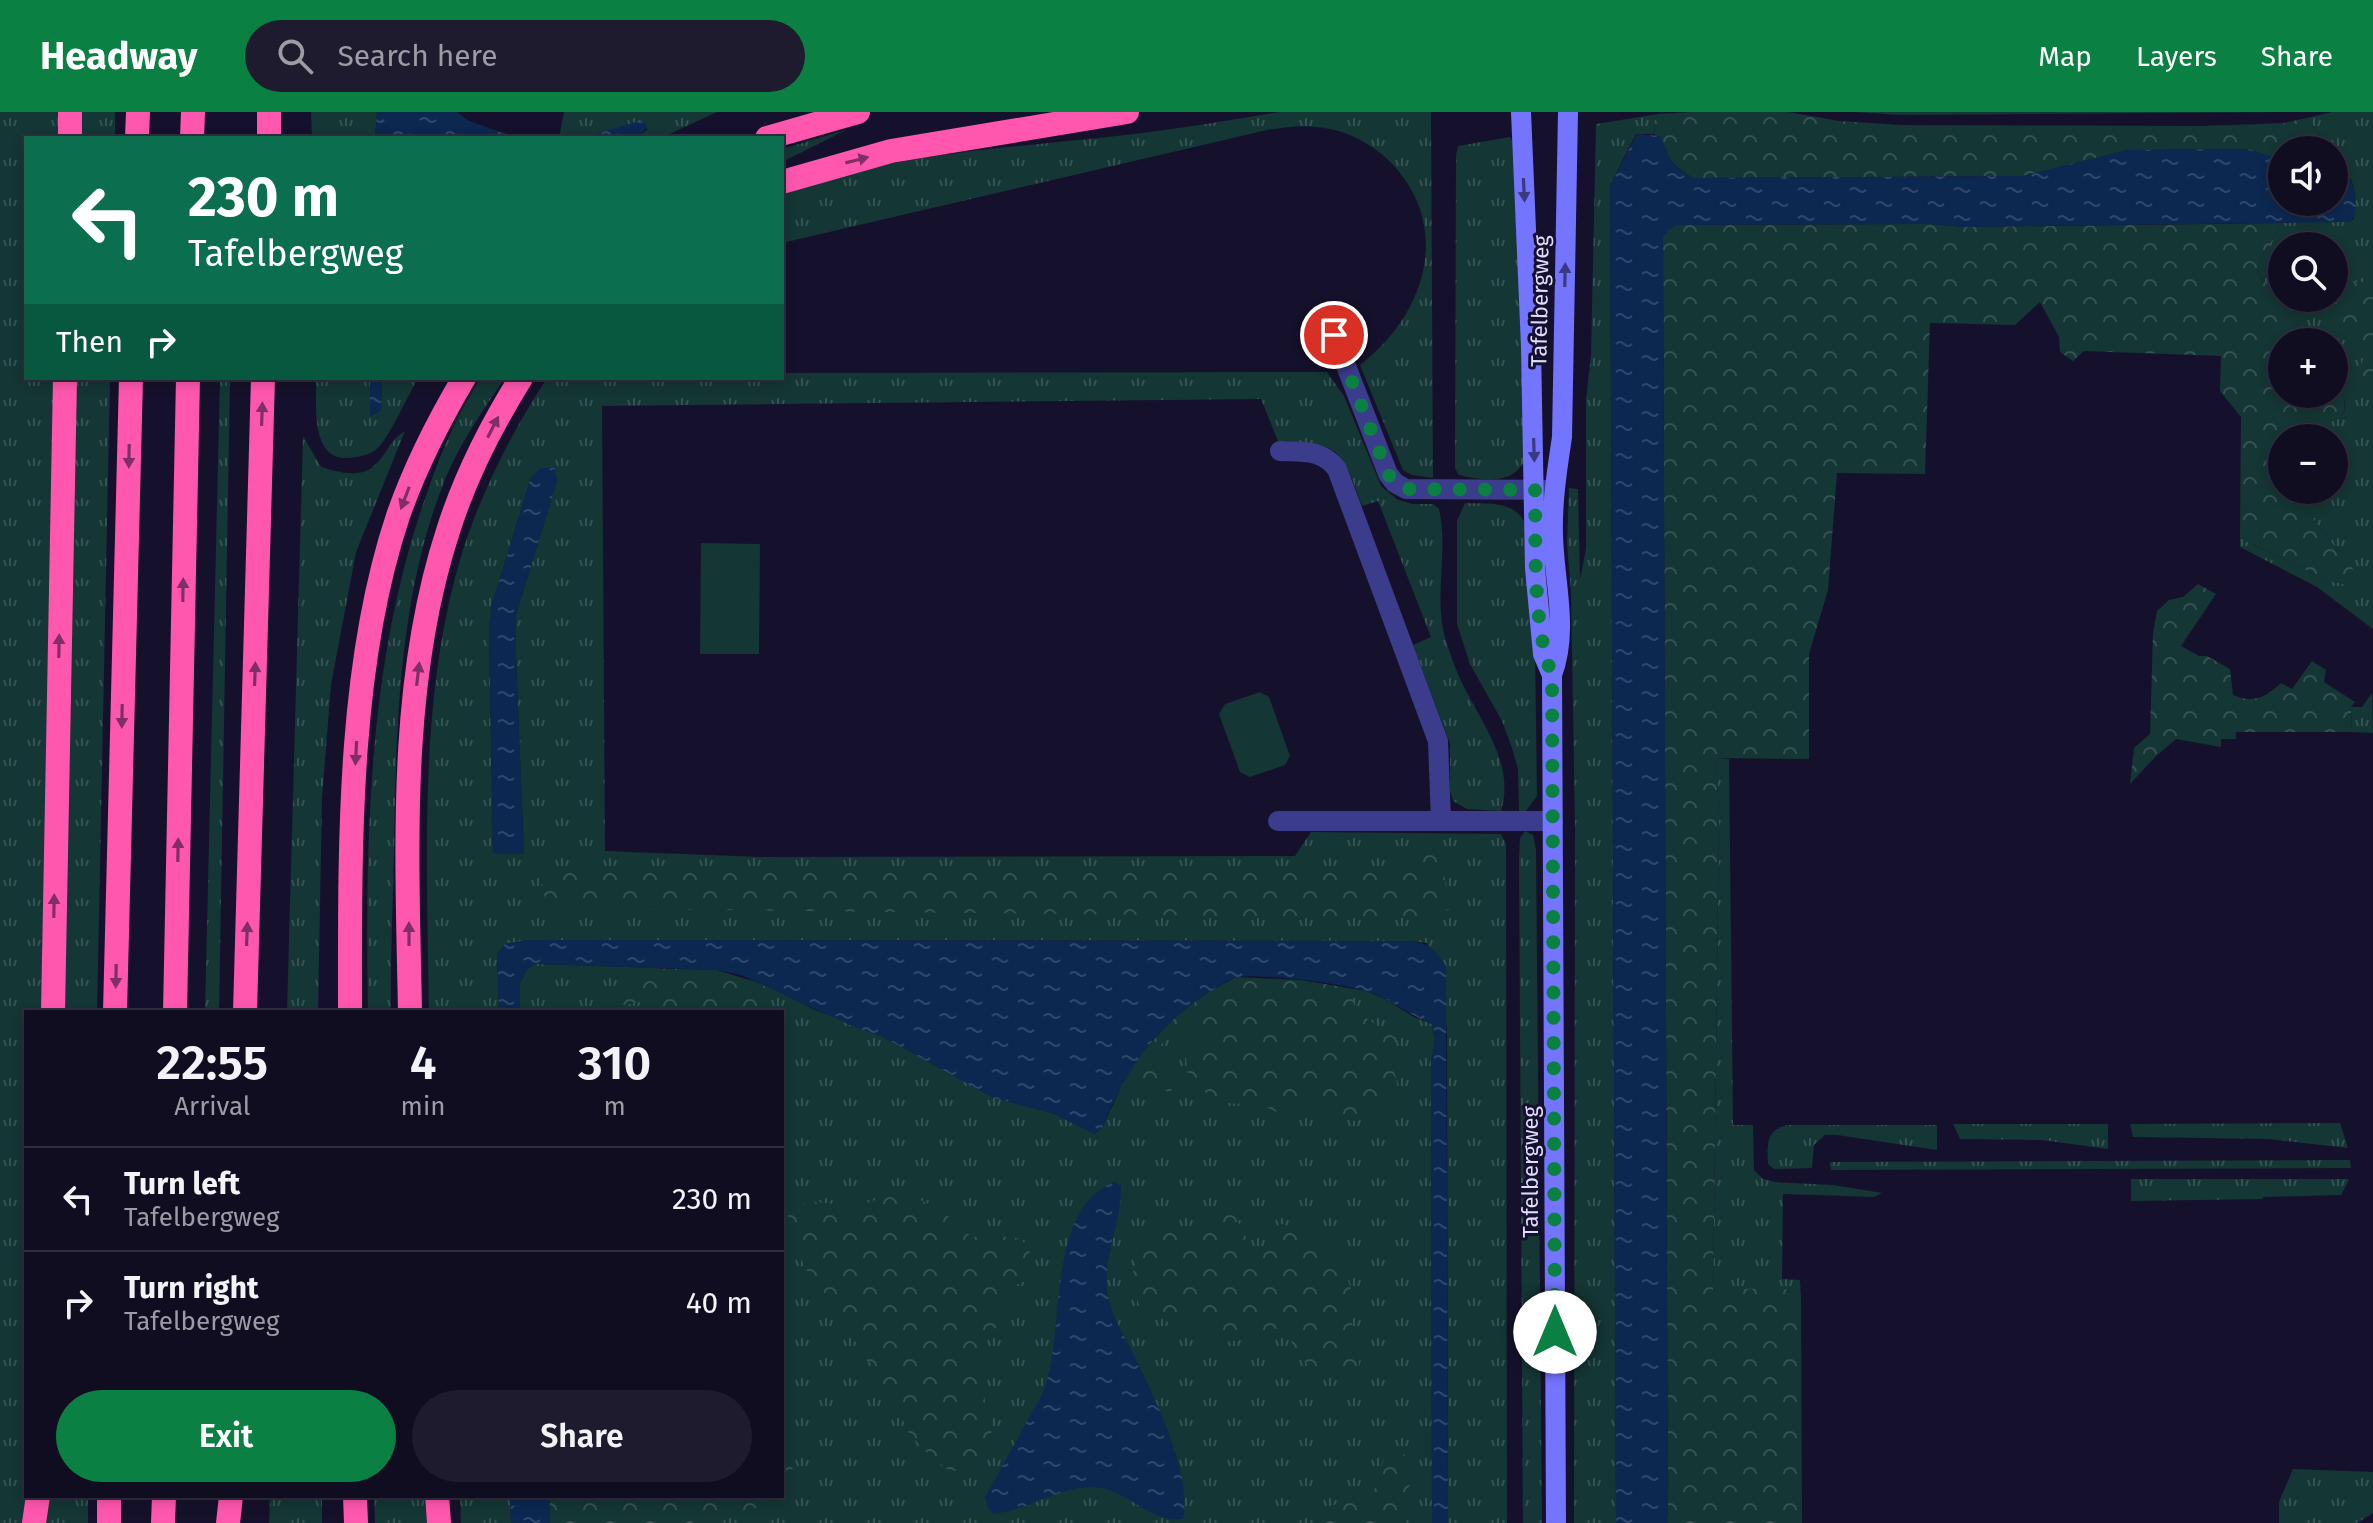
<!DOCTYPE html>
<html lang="en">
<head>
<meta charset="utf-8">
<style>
  body { margin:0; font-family:"Fira Sans",sans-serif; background:#1e1b2e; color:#f1f3f6; height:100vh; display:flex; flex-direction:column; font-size:30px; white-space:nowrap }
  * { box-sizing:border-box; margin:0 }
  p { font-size:26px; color:#9c9ca5 }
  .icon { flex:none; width:44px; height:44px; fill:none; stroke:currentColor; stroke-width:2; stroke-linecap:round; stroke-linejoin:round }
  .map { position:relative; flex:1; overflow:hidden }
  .details { position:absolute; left:24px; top:898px; width:760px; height:488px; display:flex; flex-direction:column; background:#100d21; border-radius:0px; box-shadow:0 4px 12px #0003,0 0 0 2px #302d3f }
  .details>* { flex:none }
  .guide { position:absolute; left:24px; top:24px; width:760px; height:244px; border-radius:0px; box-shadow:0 4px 12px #0003,0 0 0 2px #302d3f; background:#0b6e4f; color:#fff; overflow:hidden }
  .buttons { position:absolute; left:2268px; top:24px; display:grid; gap:16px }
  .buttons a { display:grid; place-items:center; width:80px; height:80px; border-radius:50%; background:#100d21; box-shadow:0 4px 12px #0003,0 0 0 2px #302d3f; font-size:40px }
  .pin { position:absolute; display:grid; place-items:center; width:68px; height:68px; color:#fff; margin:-34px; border:4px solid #fff; border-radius:50%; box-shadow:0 2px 8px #0007 }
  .me { position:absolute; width:88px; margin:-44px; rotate:0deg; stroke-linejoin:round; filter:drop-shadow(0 0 6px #0008) }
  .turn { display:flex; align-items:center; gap:28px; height:168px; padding:0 32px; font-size:36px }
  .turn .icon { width:104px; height:104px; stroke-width:2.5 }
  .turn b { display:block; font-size:56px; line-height:68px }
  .then { display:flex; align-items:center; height:76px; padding:0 32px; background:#0003; gap:16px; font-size:30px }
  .eta { display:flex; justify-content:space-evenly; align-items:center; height:136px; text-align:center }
  .eta b { font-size:48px; font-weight:600; line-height:56px }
  .action { display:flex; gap:16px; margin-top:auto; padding:16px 32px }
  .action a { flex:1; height:92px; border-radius:48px; background:#0b8043; color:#fff; font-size:32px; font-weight:600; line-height:92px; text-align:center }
  .action a+a { background:#1e1b2e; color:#f1f3f6 }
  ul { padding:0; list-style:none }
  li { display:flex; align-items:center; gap:24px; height:104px; padding:0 32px; border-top:2px solid #302d3f }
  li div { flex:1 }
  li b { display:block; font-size:30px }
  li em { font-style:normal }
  header { display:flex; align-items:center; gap:48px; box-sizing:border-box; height:112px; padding:0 40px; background:#0b8043; color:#fff }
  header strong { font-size:38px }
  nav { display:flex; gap:44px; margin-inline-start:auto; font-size:28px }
  .search { width:560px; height:72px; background:#1e1b2e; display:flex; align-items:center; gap:20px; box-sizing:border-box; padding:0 28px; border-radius:44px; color:#9c9ca5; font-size:30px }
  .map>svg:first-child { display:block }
  .grass { fill:url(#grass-tufts); fill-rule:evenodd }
  .forest { fill:url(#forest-crowns) }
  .garden { fill:#143634 }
  .water { fill:url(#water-ripples) }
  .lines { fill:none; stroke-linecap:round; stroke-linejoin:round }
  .street { stroke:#3b3c8c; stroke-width:20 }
  .secondary { stroke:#7375ff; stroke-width:20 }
  .highway { stroke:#ff57ae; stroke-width:24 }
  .oneway { fill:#7e3066 }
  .oneway2 { fill:#3b3980 }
  .route { stroke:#0b8043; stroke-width:14; stroke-dasharray:0 25.2 }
  .labels { text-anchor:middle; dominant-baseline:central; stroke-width:6; stroke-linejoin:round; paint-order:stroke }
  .street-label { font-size:22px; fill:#dfdcff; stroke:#15112c }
</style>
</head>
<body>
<header>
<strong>Headway</strong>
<div class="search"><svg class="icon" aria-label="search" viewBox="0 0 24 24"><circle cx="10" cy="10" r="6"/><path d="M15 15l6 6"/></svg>Search here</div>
<nav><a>Map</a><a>Layers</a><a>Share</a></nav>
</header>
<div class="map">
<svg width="2373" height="1411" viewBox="0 0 2373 1411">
  <defs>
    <pattern id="grass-tufts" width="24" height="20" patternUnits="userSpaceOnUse" patternTransform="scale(2)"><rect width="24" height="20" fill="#143634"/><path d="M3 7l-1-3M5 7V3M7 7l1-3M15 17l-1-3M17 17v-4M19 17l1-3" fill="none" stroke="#365252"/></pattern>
    <pattern id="forest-crowns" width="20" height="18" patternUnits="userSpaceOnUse" patternTransform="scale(2)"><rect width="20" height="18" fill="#143634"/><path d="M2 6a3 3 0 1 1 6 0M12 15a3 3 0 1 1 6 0" fill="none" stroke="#365252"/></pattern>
    <pattern id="water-ripples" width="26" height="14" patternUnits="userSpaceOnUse" patternTransform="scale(2)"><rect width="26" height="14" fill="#0c2850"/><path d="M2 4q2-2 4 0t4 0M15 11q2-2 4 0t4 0" fill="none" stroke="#2f476a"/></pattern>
  </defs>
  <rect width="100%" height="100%" fill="#15112c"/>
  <path class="grass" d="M0 0H115V26H26V266H110L97 900H26V1384H88V1411H0Z
    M311 0H377L375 26H312Z
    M564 0H717L661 26H635L647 18 646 12 584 26H559Z
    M1280 0H1431L1433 366 1412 363 1403 358 1360 253C1423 205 1452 121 1396 56 1376 33 1346 17 1316 15 1299 13 1283 16 1267 18L782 131V83C881 43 994 37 1099 26 1160 20 1220 10 1280 0Z
    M1854 0H2283L1902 3Z
    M2332 0H2373V517L2317 475 2240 435V426L2328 469 2346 443 2335 435 2307 399 2284 378H2334V326H2282V376L2274 368 2282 325 2341 306C2353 284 2336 282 2334 264 2333 253 2334 241 2334 230H2310L2259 163 2257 153 2282 111 2353 108C2357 90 2358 59 2334 56V38H2327L2326 31 2307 6ZM2282 134H2334V186H2282Z
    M1658 2 1654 10 1655 22H1636L1610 73 1616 1411H1574L1575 713 1571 480 1567 432 1569 376 1578 377 1580 467 1586 437V288L1591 243 1596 12Z
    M846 18 782 50V37Z
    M1510 25 1514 32 1526 346C1522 354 1515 363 1506 365 1494 369 1468 367 1458 362L1455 356 1456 44 1458 34Z
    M1327 260 1344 284 1381 374 1398 388 1412 392H1433L1439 397C1449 441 1432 489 1447 532 1451 544 1455 556 1460 567 1479 608 1516 651 1501 699L1467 697 1453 689 1450 679V631L1413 533 1431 525 1378 389 1362 394C1342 337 1341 331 1278 329L1261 287 602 294 605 739 761 745 1295 744 1311 720 1501 722 1506 732 1507 1411H1448L1447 917 1427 831 1410 829 529 828 505 832 497 842 499 900H429C427 746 417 571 468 423 488 367 515 315 547 266H782V261ZM554 356 557 369 516 503V545L524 742 493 741 489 516 492 492 531 365Z
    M220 266H230L219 900H205Z
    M316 266H370L371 304 381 298 382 266H418C409 282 389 325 378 336 370 343 359 345 349 346 309 349 317 291 316 266Z
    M481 266H505C483 298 461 330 446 365 398 483 396 617 394 742 393 795 390 847 391 900H368C365 727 368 546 427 381 441 340 457 302 481 266Z
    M405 319 356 440 331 573 322 686 318 900H287L303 324 321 355C338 360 361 367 375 353 387 342 390 328 405 319Z
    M1465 391C1491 392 1517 388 1527 416L1535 540 1537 684 1526 699H1519L1518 657 1512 636 1502 609 1470 552 1457 512V409Z
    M2372 581 2373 621 2352 620 2351 595H2362Z
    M1716 646 1729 647 1733 1013H1753L1754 1058 1763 1067 1775 1070 1833 1073 1882 1081 1874 1085 1783 1082 1782 1167 1800 1168 1801 1187 1784 1176 1713 1185 1719 704Z
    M1525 719 1533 723 1536 737 1542 1411H1523L1519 748 1520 726Z
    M537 852 657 856 766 873 813 897 883 925 994 986 1052 1001 1095 1022 1102 1016 1124 969 1144 936 1299 868 1366 879 1385 887 1414 905 1432 912 1435 930 1431 950 1432 1411H550V1384H782V900H520V871L528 856Z
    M2340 1011 2348 1036 2269 1027 2133 1025 2130 1012Z
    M1953 1012H2108V1037L2042 1028 1960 1027Z
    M1788 1013H1937V1038L1837 1023H1825L1814 1033 1812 1056 1774 1057 1768 1052C1767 1033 1766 1017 1788 1013Z
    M2350 1048 2351 1056 1831 1058 1830 1050Z
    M2131 1067H2347L2349 1068 2341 1083 2263 1085V1087L2131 1089Z
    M2293 1357 2373 1360V1401L2357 1411H2279V1390Z
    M270 1384H322V1411H269Z
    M374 1384H424L427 1411H375Z
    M460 1384H510L511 1411H461Z"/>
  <path class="forest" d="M1691 0H1788L1839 9 1902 13 2203 14 2284 11 2307 6 2326 31 2327 38H2282V49L2249 37 2128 38 2023 64 1693 66C1675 55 1668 48 1662 28L1655 23 1654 10 1658 2Z
    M2282 111 2257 153 2259 163 2310 230H2282V282H2334V268C2343 282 2349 291 2341 306L2282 326 2274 368 2307 399 2335 435 2346 443 2355 462 2348 473 2328 469 2240 426 2241 305 2220 279 2221 244 2084 239 2073 249 2060 240 2059 225 2040 190 2015 213 1930 211 1925 362 1837 361 1828 478 1809 542V647L1716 646 1719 704 1713 1184 1735 1177 1784 1176 1801 1187 1802 1411H1668L1663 124 1675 113 1930 112 1964 115Z
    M2373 155V289L2359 283 2350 267 2355 256 2362 251 2364 241 2358 233 2357 225 2323 207 2320 199 2350 169 2363 170Z
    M2198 472 2216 482 2181 534 2199 544H2207L2230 557 2233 583C2253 592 2266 585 2281 571L2292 577 2312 549 2326 558 2324 570 2355 590 2351 595 2352 620H2236V627H2221V635L2176 627 2156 644 2130 672 2134 636 2150 622 2153 521 2157 499 2169 488 2183 485Z
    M1440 731 1449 798 1405 806 547 796 539 758 1406 754 1412 732Z
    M640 856 717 858 766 873 759 900H650L649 894 640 890 623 893 624 869Z
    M1236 865 1299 868 1343 875 1352 886 1357 900 1396 926 1397 939 1388 948C1401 968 1404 997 1373 997L1366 1005 1353 1009 1304 989 1278 1001 1251 987 1238 992 1210 989 1198 967 1187 960 1186 943 1196 935 1199 921C1172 923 1169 922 1151 944L1152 954 1164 957 1176 972 1170 980 1124 969C1154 920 1185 891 1236 865Z
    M890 1081C910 1081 932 1092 948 1104 956 1110 963 1121 972 1124 989 1130 1014 1117 1026 1133 1034 1144 1031 1159 1026 1169L1011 1175 999 1196 997 1214 983 1235 981 1258 985 1289 992 1305 991 1330 975 1356 961 1360 947 1357 931 1345 909 1321 901 1304 890 1291 875 1256 864 1245 839 1200 805 1156 790 1122 793 1114 788 1104C803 1082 825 1093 847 1094 862 1094 877 1088 890 1081Z
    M1221 1099 1235 1104 1251 1135 1259 1144 1264 1139 1269 1116 1283 1112 1325 1135 1343 1153 1353 1184 1352 1219 1360 1243 1358 1258 1346 1270C1330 1266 1301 1253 1294 1238 1289 1225 1294 1226 1281 1215 1268 1219 1237 1232 1225 1229 1198 1222 1207 1201 1168 1210L1139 1195C1138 1187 1132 1176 1132 1169 1131 1161 1143 1126 1147 1118L1169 1112 1181 1122 1192 1121Z
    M782 1319 793 1355 789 1368 799 1377 786 1386 738 1402 718 1401 691 1411H550V1384H782Z
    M1392 1337 1404 1342 1411 1364 1403 1411H1324L1320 1399 1365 1380 1369 1385C1382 1371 1377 1349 1392 1337Z"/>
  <path class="garden" d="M701 431 760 432 759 542H700Z
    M1260 580 1269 585 1290 644 1285 653 1250 665 1240 660 1219 602 1225 592Z"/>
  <path class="water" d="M377 0H457L469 9 517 26H375Z
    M639 9 645 10 647 16 635 26H582Z
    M1637 22 1660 24C1673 49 1666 50 1693 66L2023 64 2128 38 2249 37 2282 49V90H2334V56L2342 57C2355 67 2361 97 2350 110L1964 115 1930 112 1675 113 1663 124 1668 1411H1616L1610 73Z
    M370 266H382L381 298 370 304Z
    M541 356H555L557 369 516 503V545L524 742 493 741 489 516 492 492 531 365Z
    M529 828 1410 829C1429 831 1436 838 1446 854L1448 1411H1432L1431 950 1435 930 1432 912C1409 903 1390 886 1366 879 1343 872 1261 861 1238 865 1227 867 1215 877 1205 883 1152 918 1126 959 1102 1016L1095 1022 1052 1001 994 986 883 925 852 914 741 863 717 858 537 852 528 856 520 871V900H499L497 842 505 832Z
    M1115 1070 1121 1074C1122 1108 1104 1141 1107 1177 1109 1199 1122 1220 1132 1239 1152 1280 1193 1361 1183 1407 1152 1411 1131 1382 1101 1376 1065 1370 1030 1398 994 1402L988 1396 985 1385C999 1360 1013 1335 1027 1309 1032 1299 1040 1288 1044 1277 1066 1220 1045 1095 1115 1070Z
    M510 1384H550V1411H511Z"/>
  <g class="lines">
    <path class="street" d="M1334 223 1388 362 1395 371 1406 377 1550 378
      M1280 339C1302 340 1322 337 1337 357L1438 629 1441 709
      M1278 709H1553"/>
    <path class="secondary" d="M1521 0 1531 235 1535 456 1543 542 1552 563 1556 1411
      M1552 563C1569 518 1554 470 1553 423 1552 390 1557 358 1562 325L1568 0"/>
    <path class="highway" d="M70 26V0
      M137 26 138 0
      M192 26 193 0
      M269 26V0
      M767 26 858 0
      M782 70 891 39 1127 0
      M53 900 65 266
      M115 900 131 266
      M175 900 188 266
      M245 900 263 266
      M350 900C350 740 347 556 398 404 415 355 438 310 464 266
      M410 900C407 741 398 572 448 419 465 365 491 314 521 266
      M355 1384 356 1411
      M437 1384 439 1411
      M34 1411 38 1384
      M109 1411V1384
      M163 1411 164 1384
      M228 1411 231 1384"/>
  </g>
  <defs><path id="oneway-solid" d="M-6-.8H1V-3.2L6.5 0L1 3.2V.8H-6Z" transform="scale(2)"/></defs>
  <g class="oneway">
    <use href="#oneway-solid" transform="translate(857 48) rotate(-14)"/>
    <use href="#oneway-solid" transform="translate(262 302) rotate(-88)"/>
    <use href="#oneway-solid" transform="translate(493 315) rotate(-63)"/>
    <use href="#oneway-solid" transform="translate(129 344) rotate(91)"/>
    <use href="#oneway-solid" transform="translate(405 386) rotate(111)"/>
    <use href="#oneway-solid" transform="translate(183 478) rotate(-89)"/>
    <use href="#oneway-solid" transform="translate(59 534) rotate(-89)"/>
    <use href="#oneway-solid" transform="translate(255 562) rotate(-88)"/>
    <use href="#oneway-solid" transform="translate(418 562) rotate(-83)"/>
    <use href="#oneway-solid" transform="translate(122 604) rotate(91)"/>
    <use href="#oneway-solid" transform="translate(356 641) rotate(93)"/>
    <use href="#oneway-solid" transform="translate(178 738) rotate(-89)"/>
    <use href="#oneway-solid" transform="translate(54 794) rotate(-89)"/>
    <use href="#oneway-solid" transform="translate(247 822) rotate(-88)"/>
    <use href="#oneway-solid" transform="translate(409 822) rotate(-90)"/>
    <use href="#oneway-solid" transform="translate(116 864) rotate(91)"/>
  </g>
  <g class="oneway2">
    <use href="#oneway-solid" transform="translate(1524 78) rotate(87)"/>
    <use href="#oneway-solid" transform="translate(1565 163) rotate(-89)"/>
    <use href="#oneway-solid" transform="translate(1534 338) rotate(88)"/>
  </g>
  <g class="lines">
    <path class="route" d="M1334 223 1388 362 1395 371 1406 377 1535 378C1536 433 1532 513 1552 563L1555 1220"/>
  </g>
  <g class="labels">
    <g class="street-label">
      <text transform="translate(1540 189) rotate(-89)">Tafelbergweg</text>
      <text transform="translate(1530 1060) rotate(-90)">Tafelbergweg</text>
    </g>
  </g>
</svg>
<div class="buttons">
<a><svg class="icon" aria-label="sound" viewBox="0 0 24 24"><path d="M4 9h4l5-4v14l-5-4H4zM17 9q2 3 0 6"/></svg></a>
<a><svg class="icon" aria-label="search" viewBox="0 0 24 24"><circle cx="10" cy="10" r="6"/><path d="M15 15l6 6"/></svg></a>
<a>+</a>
<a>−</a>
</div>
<div class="pin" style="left:1334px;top:223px;background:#d93025"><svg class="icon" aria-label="arrive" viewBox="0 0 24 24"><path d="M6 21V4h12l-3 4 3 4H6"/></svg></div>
<svg class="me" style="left:1555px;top:1220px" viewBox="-20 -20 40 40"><circle r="19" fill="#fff"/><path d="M0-13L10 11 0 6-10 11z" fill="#0b8043"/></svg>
<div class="guide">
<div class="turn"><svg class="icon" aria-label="left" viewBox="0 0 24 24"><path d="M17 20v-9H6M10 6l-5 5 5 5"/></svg><div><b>230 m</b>Tafelbergweg</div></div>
<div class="then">Then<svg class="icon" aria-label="right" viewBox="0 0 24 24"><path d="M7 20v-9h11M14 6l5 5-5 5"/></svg></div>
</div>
<section class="details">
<div class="eta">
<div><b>22:55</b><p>Arrival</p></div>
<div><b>4</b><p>min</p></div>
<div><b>310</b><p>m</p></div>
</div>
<ul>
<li><svg class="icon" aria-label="left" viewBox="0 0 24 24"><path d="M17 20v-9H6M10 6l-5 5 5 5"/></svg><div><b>Turn left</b><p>Tafelbergweg</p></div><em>230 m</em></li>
<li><svg class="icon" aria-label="right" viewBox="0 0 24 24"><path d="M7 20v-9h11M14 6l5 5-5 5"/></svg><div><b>Turn right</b><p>Tafelbergweg</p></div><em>40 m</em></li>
</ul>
<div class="action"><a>Exit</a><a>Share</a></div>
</section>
</div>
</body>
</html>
